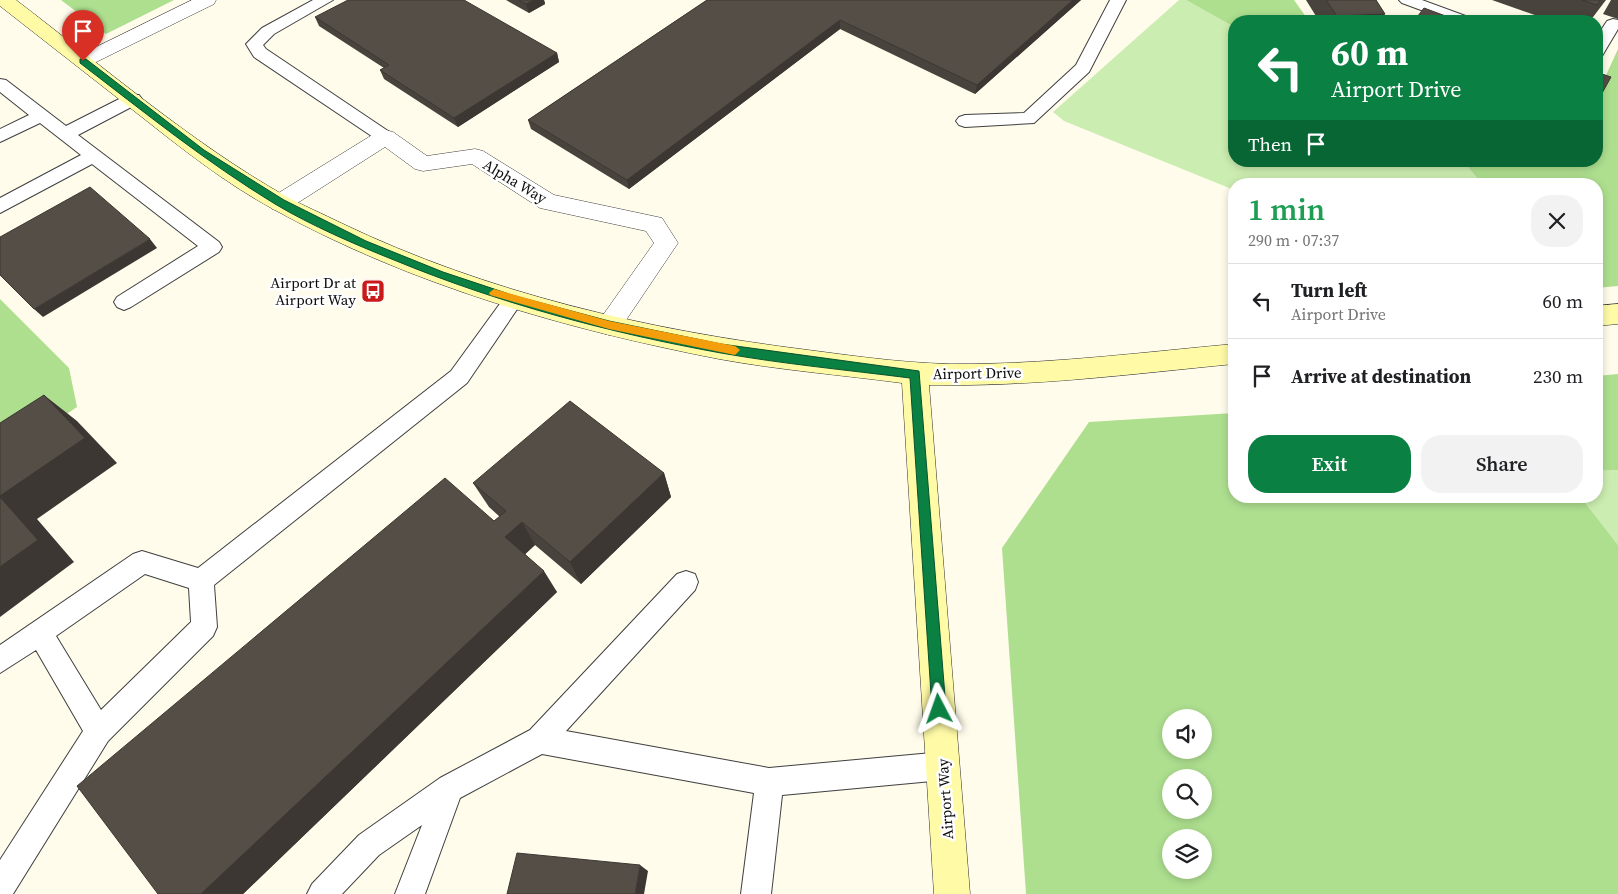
<!DOCTYPE html>
<html lang="en">
<head>
<meta charset="utf-8">
<style>
  body { margin:0; font-family:"Source Serif 4",serif; background:#f2f2f2; color:#202124; height:100vh; display:flex; flex-direction:column; font-size:19px; white-space:nowrap }
  * { box-sizing:border-box; margin:0 }
  p { font-size:16px; color:#757577 }
  .icon { flex:none; width:28px; height:28px; fill:none; stroke:currentColor; stroke-width:2; stroke-linecap:round; stroke-linejoin:round }
  .map { position:relative; flex:1; overflow:hidden }
  .details { position:absolute; left:1228px; top:178px; width:375px; height:325px; display:flex; flex-direction:column; background:#fff; border-radius:20px; box-shadow:0 2px 8px #0003 }
  .details>* { flex:none }
  .guide { position:absolute; left:1228px; top:15px; width:375px; height:152px; border-radius:20px; box-shadow:0 2px 8px #0003; background:#0b8043; color:#fff; overflow:hidden }
  .controls { position:absolute; left:1162px; top:709px; display:grid; gap:10px }
  .controls a { display:grid; place-items:center; width:50px; height:50px; border-radius:50%; background:#fff; box-shadow:0 2px 8px #0003; font-size:25px }
  .pin { position:absolute; display:grid; place-items:center; width:42px; height:42px; color:#fff; margin:-51px -21px; border-radius:50% 50% 50% 0; rotate:-45deg; box-shadow:0 0 5px #0007 }
  .pin .icon { rotate:45deg }
  .me { position:absolute; width:55px; margin:-28px; rotate:356deg; stroke-linejoin:round; filter:drop-shadow(0 0 4px #0008) }
  .turn { display:flex; align-items:center; gap:18px; height:105px; padding:0 20px; font-size:22px }
  .turn .icon { width:65px; height:65px; stroke-width:2.5 }
  .turn b { display:block; font-size:35px; line-height:42px }
  .then { display:flex; align-items:center; height:48px; padding:0 20px; background:#0003; gap:10px; font-size:19px }
  .round { display:grid; place-items:center; flex:none; width:52px; height:52px; border-radius:20px; background:#f2f2f2 }
  .head { display:flex; align-items:center; justify-content:space-between; height:85px; padding:0 20px }
  h1 { font-size:30px; font-weight:600; line-height:38px; color:#1e9e55 }
  .action { display:flex; gap:10px; margin-top:auto; padding:10px 20px }
  .action a { flex:1; height:58px; border-radius:20px; background:#0b8043; color:#fff; font-size:20px; font-weight:600; line-height:58px; text-align:center }
  .action a+a { background:#f2f2f2; color:#202124 }
  ul { padding:0; list-style:none }
  li { display:flex; align-items:center; gap:15px; height:75px; padding:0 20px; border-top:1px solid #e0e0e0 }
  li div { flex:1 }
  li b { display:block; font-size:19px }
  li em { font-style:normal }
  .map>svg:first-child { display:block }
  .green { fill:#ccedb1 }
  .forest { fill:#aedf8f; fill-rule:evenodd }
  .lines { fill:none; stroke-linecap:round; stroke-linejoin:round }
  .lane-casing { stroke:#3f3f3f; stroke-width:2 }
  .street-casing { stroke:#3f3f3f; stroke-width:1 }
  .secondary-casing { stroke:#2e2e2e; stroke-width:1 }
  .lane { fill:#fff; fill-rule:evenodd }
  .street { fill:#fff; fill-rule:evenodd }
  .secondary { fill:#fffaa6; fill-rule:evenodd }
  .wall { fill:#49433d }
  .shaded-wall { fill:#3c3732 }
  .building { fill:#554e47; stroke:#3c3732 }
  .route { fill:#0b8043; stroke:#07532c }
  .slow { fill:#f59e0b }
  .labels { text-anchor:middle; dominant-baseline:central; stroke-width:5; stroke-linejoin:round; paint-order:stroke }
  .street-label { font-size:15px; fill:#0c0c0c; stroke:#fff }
  .poi-label { font-size:15px; fill:#0c0c0c; stroke:#fff; text-anchor:end }
</style>
</head>
<body>
<div class="map">
<svg width="1618" height="894" viewBox="0 0 1618 894">
  <rect width="100%" height="100%" fill="#fffceb"/>
  <path class="green" d="M1179 0H1186L1234 27V161H1463L1482 184H1234V190L1064 121 1053 112Z
    M1618 470V545L1580 496H1596V471Z"/>
  <path class="forest" d="M61 0H174L106 34Z
    M1186 0H1294L1309 21H1234V27Z
    M1618 49V286L1596 288V184H1482L1463 161H1596V97Z
    M0 299 69 368 77 407 0 459Z
    M1618 374V470L1596 471V376Z
    M1234 413V496H1580L1618 545V894H1026L1002 548 1089 422ZM1171 718H1204V750H1171ZM1171 778H1204V810H1171ZM1171 838H1204V870H1171Z"/>
  <g class="lines">
    <g class="lane-casing">
      <path id="lane" d="M313 0H333L274 34 263 45 266 49 391 133 394 137 391 141H379L254 57 246 44 262 28Z
        M1110 0H1126L1089 72 1034 123 965 127 959 125 956 121 959 117 965 115 1024 113 1076 65Z
        M1399 0H1422L1471 18 1473 21H1451L1402 3Z
        M1613 19 1618 20V29L1602 56 1596 57V38L1607 21Z
        M0 79 6 80 66 126 127 95H139L142 99 139 103 78 135 219 242 222 247 219 252 131 307 124 310 117 307 114 302 117 297 198 246 92 164 0 213V198L81 155 40 123 0 142V129L29 115 0 92Z
        M514 291 521 294 524 299 467 383 214 585 217 627 213 636 108 741 13 894H0V860L83 731 36 650 0 673V645L133 554 142 551 198 568 451 371 507 294ZM145 574 189 588 191 622 101 710 56 636Z
        M686 571 695 574 698 582 695 590 566 731 769 768 943 752 953 756 957 766 953 776 943 780 782 795 771 894H741L754 793 542 754 460 798 425 894H395L422 825 379 855 342 894H307L312 884 359 835 440 778 530 730 677 574Z"/>
    </g>
    <g class="street-casing">
      <path id="street" d="M192 0H216L214 4 90 65 83 67 76 65 73 61 76 57Z
        M385 130 393 132 427 156 475 149 483 151 554 195 662 218 678 243 618 332 609 335 600 332 596 325 654 243 646 231 540 208 472 164 423 171 415 169 385 147 288 209 280 211 272 209 269 203 272 197 377 132Z"/>
    </g>
    <g class="secondary-casing">
      <path id="secondary" d="M0 0H16C104 67 190 142 287 197 304 206 323 214 341 223 487 293 647 330 808 350 862 357 916 365 972 364 1059 363 1147 352 1234 344V364C1132 374 1031 387 929 385L970 894H934L902 383C842 375 779 370 719 359 565 329 411 285 273 209 225 183 181 148 138 114 92 78 46 42 0 6Z
        M1618 304V324L1596 326V306Z"/>
    </g>
    <use href="#lane" class="lane"/>
    <use href="#street" class="street"/>
    <use href="#secondary" class="secondary"/>
  </g>
  <path class="wall" d="M506 0H544L545 4 529 13Z
    M707 0H1081L975 94 840 29 629 189 531 129 528 120Z
    M1306 0H1376L1385 14 1381 21H1319Z
    M1492 0H1606L1590 21H1552Z
    M1611 0H1618V19L1603 14Z
    M315 17 557 53 559 62 458 127 384 79 380 70 384 68 319 26Z
    M664 473 671 497 581 584 535 545 525 554 557 592 243 894H158L494 521 500 517 489 507 473 483Z"/>
  <path class="shaded-wall" d="M534 0H544L545 4 529 13 526 4Z
    M1073 0H1081L975 94 977 85Z
    M840 20V29L629 189 627 180Z
    M557 53 559 62 458 127 454 118Z
    M150 239 157 248 43 317 34 309Z
    M44 395 77 421 117 463 37 519 74 562 0 617V496Z
    M664 473 671 497 581 584 570 562Z
    M522 522 535 545 520 559 505 537Z
    M544 571 557 592 243 894H201Z
    M640 865 648 871 644 894H635Z"/>
  <path class="building" d="M348 0H464L557 53 454 118 380 70 389 65 315 17Z
    M519 0H534L526 4Z
    M707 0H1073L977 85 840 20 627 180 528 120Z
    M1326 0H1376L1385 14 1337 16Z
    M1582 0H1600L1597 5Z
    M1424 8 1459 21H1414Z
    M1596 72 1611 77 1596 104Z
    M90 187 150 239 34 309 0 275V237Z
    M44 395 85 438 0 496V423Z
    M570 401 664 473 570 562 522 522 505 537 544 571 201 894H158L77 786 445 478 494 521 506 511 473 483Z
    M0 497 38 540 0 567Z
    M517 853 640 865 635 894H507Z"/>
  <path class="route" d="M80 59H86L204 150 284 200 366 241 443 272 515 296 609 321 721 344 919 371 946 709 944 714 939 716 934 714 932 709 910 378C847 370 783 364 721 353 610 333 498 303 394 260 354 244 312 226 275 204 206 162 144 112 80 63Z"/>
  <path class="slow" d="M494 289 609 321 735 346 740 350 735 355 609 329 490 295 489 293Z"/>
  <defs>
    <g id="bus-square" transform="scale(1.25)"><rect x="-9" y="-9" width="18" height="18" rx="4" fill="#c81a18" stroke="#fff"/><path d="M-5-6H5V4H4V6H2V4H-2V6H-4V4H-5ZM-3.5-4V0h7V-4ZM-3.5 1.2v1.5H-2V1.2ZM2 1.2v1.5H3.5V1.2Z" fill="#fff"/></g>
  </defs>
  <g fill-rule="evenodd">
    <use href="#bus-square" x="373" y="291"/>
  </g>
  <g class="labels">
    <g class="street-label">
      <text transform="translate(515 181) rotate(31)">Alpha Way</text>
      <text transform="translate(977 373) rotate(-1)">Airport Drive</text>
      <text transform="translate(945 799) rotate(-94)">Airport Way</text>
    </g>
    <g class="poi-label">
      <text x="356" y="282">Airport Dr at<tspan x="356" dy="17">Airport Way</tspan></text>
    </g>
  </g>
</svg>
<div class="controls">
<a><svg class="icon" aria-label="sound" viewBox="0 0 24 24"><path d="M4 9h4l5-4v14l-5-4H4zM17 9q2 3 0 6"/></svg></a>
<a><svg class="icon" aria-label="search" viewBox="0 0 24 24"><circle cx="10" cy="10" r="6"/><path d="M15 15l6 6"/></svg></a>
<a><svg class="icon" aria-label="layers" viewBox="0 0 24 24"><path d="M12 4l9 5-9 5-9-5zM3 14l9 5 9-5"/></svg></a>
</div>
<div class="pin" style="left:83px;top:61px;background:#d93025"><svg class="icon" aria-label="arrive" viewBox="0 0 24 24"><path d="M6 21V4h12l-3 4 3 4H6"/></svg></div>
<svg class="me" style="left:939px;top:709px" viewBox="-20 -20 40 40"><path d="M0-17L14 15 0 8-14 15z" fill="#0b8043" stroke="#fff" stroke-width="4"/></svg>
<div class="guide">
<div class="turn"><svg class="icon" aria-label="left" viewBox="0 0 24 24"><path d="M17 20v-9H6M10 6l-5 5 5 5"/></svg><div><b>60 m</b>Airport Drive</div></div>
<div class="then">Then<svg class="icon" aria-label="arrive" viewBox="0 0 24 24"><path d="M6 21V4h12l-3 4 3 4H6"/></svg></div>
</div>
<section class="details">
<div class="head"><div><h1>1 min</h1><p>290 m · 07:37</p></div><a class="round"><svg class="icon" aria-label="close" viewBox="0 0 24 24"><path d="M6 6l12 12M18 6L6 18"/></svg></a></div>
<ul>
<li><svg class="icon" aria-label="left" viewBox="0 0 24 24"><path d="M17 20v-9H6M10 6l-5 5 5 5"/></svg><div><b>Turn left</b><p>Airport Drive</p></div><em>60 m</em></li>
<li><svg class="icon" aria-label="arrive" viewBox="0 0 24 24"><path d="M6 21V4h12l-3 4 3 4H6"/></svg><div><b>Arrive at destination</b></div><em>230 m</em></li>
</ul>
<div class="action"><a>Exit</a><a>Share</a></div>
</section>
</div>
</body>
</html>
